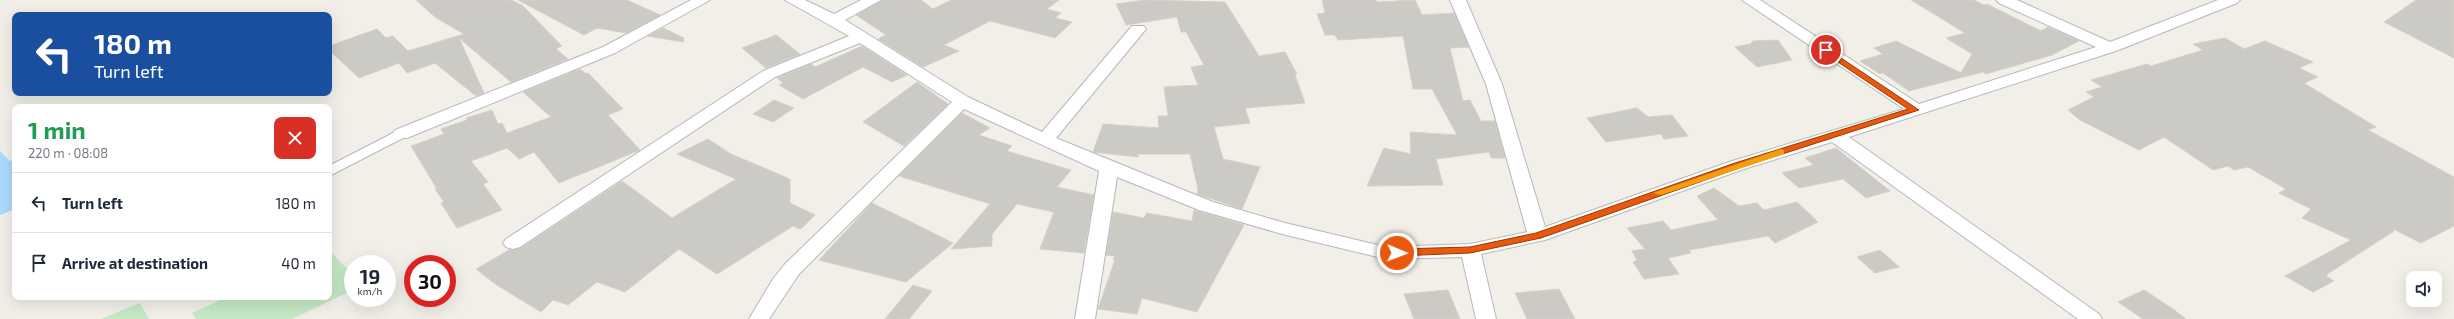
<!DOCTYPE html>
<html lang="en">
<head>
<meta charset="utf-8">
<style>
  body { margin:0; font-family:"Exo 2",sans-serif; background:#f2f2f3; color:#1f2937; height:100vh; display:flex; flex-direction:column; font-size:15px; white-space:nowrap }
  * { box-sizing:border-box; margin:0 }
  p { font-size:13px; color:#747a83 }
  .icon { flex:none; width:22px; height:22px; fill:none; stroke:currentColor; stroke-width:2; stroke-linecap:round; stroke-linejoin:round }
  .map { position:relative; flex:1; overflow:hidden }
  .side { position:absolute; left:12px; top:104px; width:320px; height:196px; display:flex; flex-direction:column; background:#fff; border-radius:8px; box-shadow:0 4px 16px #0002 }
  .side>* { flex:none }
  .hud { position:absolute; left:12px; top:12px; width:320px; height:84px; border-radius:8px; box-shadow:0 4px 16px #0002; background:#1a4fa0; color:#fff; overflow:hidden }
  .fabs { position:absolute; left:2406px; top:271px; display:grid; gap:8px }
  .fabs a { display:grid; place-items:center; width:36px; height:36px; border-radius:8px; background:#fff; box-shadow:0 4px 16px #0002; font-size:20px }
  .speed { position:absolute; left:344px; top:255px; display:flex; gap:8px; font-size:20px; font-weight:700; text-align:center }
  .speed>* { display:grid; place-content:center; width:52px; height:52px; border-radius:50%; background:#fff; box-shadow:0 4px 16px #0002; line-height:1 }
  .speed small { font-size:10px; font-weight:400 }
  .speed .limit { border:6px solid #d22; background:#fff; color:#111 }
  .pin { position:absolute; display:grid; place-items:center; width:34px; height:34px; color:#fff; margin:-17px; border:2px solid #fff; border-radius:50%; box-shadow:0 1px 4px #0007 }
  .me { position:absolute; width:44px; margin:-22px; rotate:91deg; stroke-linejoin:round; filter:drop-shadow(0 0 3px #0008) }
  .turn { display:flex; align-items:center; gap:14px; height:84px; padding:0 16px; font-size:18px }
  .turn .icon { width:52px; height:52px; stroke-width:2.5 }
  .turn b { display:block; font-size:28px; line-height:34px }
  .round { display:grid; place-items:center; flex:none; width:42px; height:42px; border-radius:8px; background:#f2f2f3 }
  .overview { display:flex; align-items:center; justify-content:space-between; height:68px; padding:0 16px }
  h1 { font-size:24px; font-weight:700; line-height:30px; color:#1e9e55 }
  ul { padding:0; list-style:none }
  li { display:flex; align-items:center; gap:12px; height:60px; padding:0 16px; border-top:1px solid #e0e1e3 }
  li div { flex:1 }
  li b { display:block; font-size:15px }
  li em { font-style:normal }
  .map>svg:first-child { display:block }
  .green { fill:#c5e8c5 }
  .water { fill:#aadaff }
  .building { fill:#cccac5; stroke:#d6d1c6 }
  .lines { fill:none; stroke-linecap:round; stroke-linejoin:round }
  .lane-casing { stroke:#b5b8bc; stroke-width:11 }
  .street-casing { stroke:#b5b8bc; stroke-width:2 }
  .lane { stroke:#fff; stroke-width:9 }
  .street { fill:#fff; fill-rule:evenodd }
  .route { fill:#ea580c; stroke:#983908 }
  .slow { fill:#f59e0b }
</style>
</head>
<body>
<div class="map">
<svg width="2454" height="319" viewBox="0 0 2454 319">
  <rect width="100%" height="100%" fill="#f1efe8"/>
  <path class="green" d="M329 250 353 275V290L292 319H196L192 313 227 297H329Z
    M140 303 149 319H101Z"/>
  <path class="water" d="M0 151 10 161 15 159V209L0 215Z"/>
  <path class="building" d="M416 0H511L522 5 562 46 556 49 568 59 511 82 459 38 484 93 476 96 435 63 407 73 399 63 359 78 329 50V46L377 29 386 38 393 36 408 51 464 34 435 17Z
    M518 0H627L660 15 626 33 597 28 584 35Z
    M882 0H921L933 9 951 0H1059L1047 9 1061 13 1055 18 1072 22 1055 38 990 21 944 45 959 51 923 67 878 39 886 35 856 15Z
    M1145 0 1225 2 1259 56 1285 52 1297 74 1295 75 1305 103 1245 108 1250 123 1214 127 1223 159 1260 167 1242 209 1197 194 1198 189 1190 154H1138V157L1093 152 1103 124 1159 128 1158 116H1168L1164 87 1198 85 1191 67 1204 65 1186 32H1181L1177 17 1126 25 1116 4Z
    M1322 0H1376L1377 2 1415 0 1422 15 1454 13 1469 47 1450 48 1463 101 1470 100 1481 121H1495L1505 158H1491L1489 152 1436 159 1443 185 1367 186 1384 148 1411 154 1410 132 1457 135 1432 89H1413L1403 36 1338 40 1335 35H1325L1317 14 1325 13Z
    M1911 0H1974L1984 5 1987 4 2041 31 2048 27 2079 41 2052 55 1986 74 1983 72 1909 91 1883 73 1880 74 1860 61 1883 54 1874 48 1896 41 1961 73 1972 54 1946 38 1965 33Z
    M2416 0H2454V58L2384 22Z
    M663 28 684 38 683 42 648 36Z
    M776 35 800 54 766 68 742 48Z
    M2225 38 2244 49 2265 41 2313 62 2299 68 2318 77 2304 83 2376 127 2368 130 2454 177V226L2421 243 2393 229 2394 231 2329 273 2326 276 2334 281 2313 292 2285 276 2351 240 2302 218 2311 209 2279 193 2286 189 2248 167 2234 170 2228 166 2213 170 2164 137 2139 150 2080 120 2068 110 2094 97 2086 92 2102 87 2091 80 2147 64 2151 66 2203 50 2193 44Z
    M1778 40 1792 60 1757 67 1735 47 1750 44 1753 41Z
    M862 46 907 75 892 82 863 67 803 99 779 85 783 83 777 78 811 64 815 67Z
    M580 69 586 74 588 73 623 109 608 115 640 150 559 183 534 152 519 159 507 148 471 161 488 182 483 184 502 210 457 228 441 203 444 202 435 189H437L411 146 444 134 441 129 467 120 466 118 492 110 498 124 502 123 507 133 551 117 523 92Z
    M917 82 948 104 904 146 863 122Z
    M774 100 794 108 773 122 753 114Z
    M1637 108 1648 117 1672 115 1688 136 1664 139 1661 134 1606 142 1587 118Z
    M962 113 990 128 979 135 1012 146 1007 151 1071 170 1057 187 1094 195 1084 253 1040 249 1054 212 1017 204 992 234V246L951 249 990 204 899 176Z
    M708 139 731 154 790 179V203L815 215 801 229 793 226 717 274 679 249 625 292 597 282 568 305 553 300 541 312 495 284 476 269 509 250 521 248 622 181 672 218 736 179 677 154Z
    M1836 148 1890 191 1866 198 1843 179 1799 188 1782 173 1814 165 1805 158Z
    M1714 188 1739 206 1757 203 1764 210 1797 202 1818 222 1775 243 1768 236 1689 250 1691 253 1668 258 1679 274 1644 279 1633 262 1637 260 1632 251 1645 249 1627 228 1663 221 1671 230 1718 220 1697 196Z
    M872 203 907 220 953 243 906 282 819 260Z
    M1194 210 1244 225 1197 312 1142 298 1137 314 1098 309 1115 260 1113 259 1115 256 1106 255 1113 212 1144 218 1147 213 1192 221Z
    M1880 250 1899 267 1875 273 1857 257Z
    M913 285 932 291 909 319H885Z
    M1559 289 1575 319H1527L1515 293Z
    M1448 290 1460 319H1414L1404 294Z
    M2144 290 2173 309 2186 319H2143L2118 302Z"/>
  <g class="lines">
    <g class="lane-casing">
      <path id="lane" d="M329 171 401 134"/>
    </g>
    <g class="street-casing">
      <path id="street" d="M691 0H710L615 53 407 138H395L392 134 395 130 603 47Z
        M785 0H805L834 14 861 0H881L845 20 968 97 1042 132 1132 26H1144L1146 29 1056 138 1213 202 1285 223 1386 247 1470 244 1527 232 1486 84 1450 0H1466L1502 84 1545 227 1732 161 1904 109 1742 0H1760L1919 104 2096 47 1999 3 1996 0H2017L2110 42 2218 0H2240L2237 3 2116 51 1849 137 2099 314 2102 319H2078L1832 142 1744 169 1545 240 1481 254 1496 319H1476L1462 257 1386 259 1282 234 1199 210 1117 177 1095 319H1075L1099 171 964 109 799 274 769 319H749L773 279 785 264 952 102 860 43 775 77 520 247 513 249 506 247 503 243 506 239 763 71 849 36Z"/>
    </g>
    <use href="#lane" class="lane"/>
    <use href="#street" class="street"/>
  </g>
  <path class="route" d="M1826 48 1919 110 1742 167 1541 238 1470 253 1397 256 1392 253 1397 249 1470 247 1536 233 1735 163 1908 109 1823 52 1822 50Z"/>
  <path class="slow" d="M1781 149 1784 150V154L1661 195 1653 193Z"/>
</svg>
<div class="fabs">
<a><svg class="icon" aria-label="sound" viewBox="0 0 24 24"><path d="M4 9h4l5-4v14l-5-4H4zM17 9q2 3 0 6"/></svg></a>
</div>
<div class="speed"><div>19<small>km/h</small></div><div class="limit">30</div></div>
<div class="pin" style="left:1826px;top:50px;background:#d93025"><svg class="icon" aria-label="arrive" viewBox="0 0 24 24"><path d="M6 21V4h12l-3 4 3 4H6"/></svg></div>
<svg class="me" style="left:1397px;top:253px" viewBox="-20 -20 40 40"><circle r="17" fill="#ea580c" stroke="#fff" stroke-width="3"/><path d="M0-11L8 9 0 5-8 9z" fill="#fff"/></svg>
<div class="hud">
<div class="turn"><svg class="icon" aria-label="left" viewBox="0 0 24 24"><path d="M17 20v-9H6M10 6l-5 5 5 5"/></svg><div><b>180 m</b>Turn left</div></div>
</div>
<section class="side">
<div class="overview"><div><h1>1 min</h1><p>220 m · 08:08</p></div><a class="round" style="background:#d93025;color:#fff"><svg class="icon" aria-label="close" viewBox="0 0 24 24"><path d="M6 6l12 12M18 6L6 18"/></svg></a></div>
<ul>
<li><svg class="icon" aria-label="left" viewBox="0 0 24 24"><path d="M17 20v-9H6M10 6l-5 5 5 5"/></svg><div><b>Turn left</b></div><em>180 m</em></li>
<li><svg class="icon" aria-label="arrive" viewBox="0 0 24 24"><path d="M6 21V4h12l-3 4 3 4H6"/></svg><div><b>Arrive at destination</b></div><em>40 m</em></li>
</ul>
</section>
</div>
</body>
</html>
